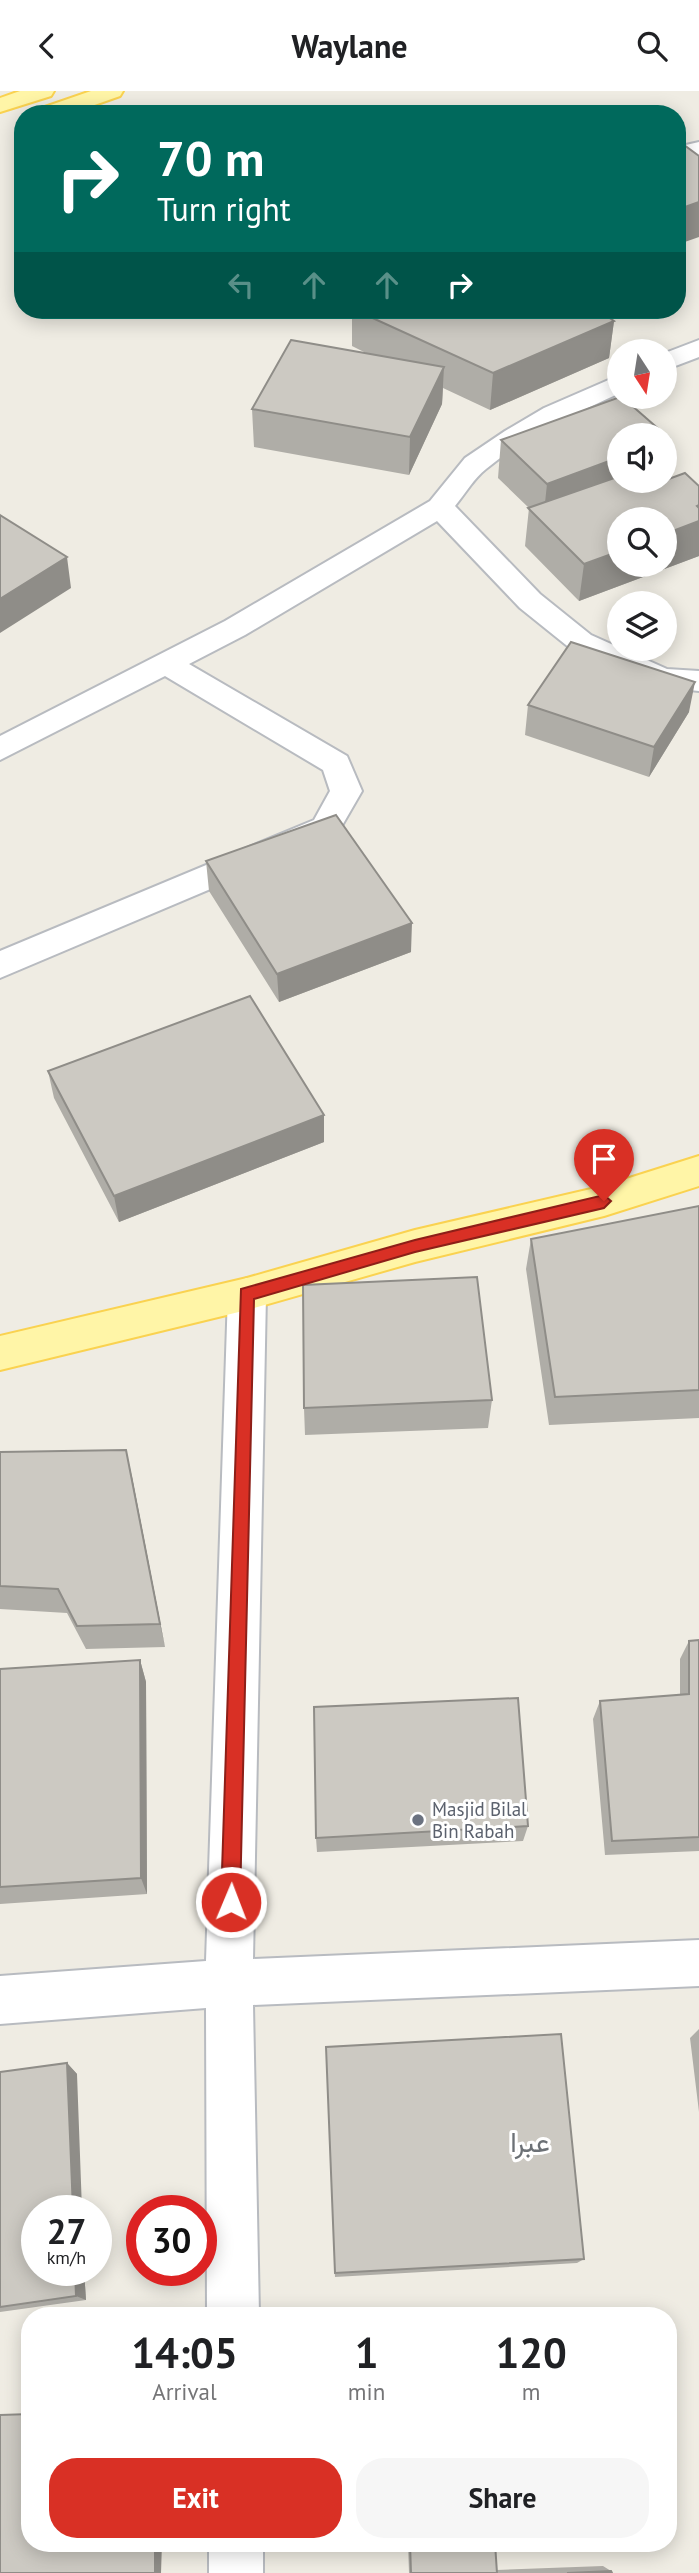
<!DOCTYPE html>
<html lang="en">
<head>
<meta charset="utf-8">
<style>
  body { margin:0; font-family:"PT Sans",Vazirmatn,sans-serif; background:#f6f6f6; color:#202124; height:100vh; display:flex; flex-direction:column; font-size:26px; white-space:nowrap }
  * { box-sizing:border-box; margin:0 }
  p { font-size:23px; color:#757577 }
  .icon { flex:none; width:38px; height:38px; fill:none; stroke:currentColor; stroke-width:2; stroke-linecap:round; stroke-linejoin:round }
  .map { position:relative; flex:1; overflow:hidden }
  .side { position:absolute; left:21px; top:2216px; width:656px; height:245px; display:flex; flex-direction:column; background:#fff; border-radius:28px; box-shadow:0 4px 18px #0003 }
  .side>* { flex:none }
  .hud { position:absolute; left:14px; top:14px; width:672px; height:214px; border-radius:28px; box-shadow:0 4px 18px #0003; background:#00695c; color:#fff; overflow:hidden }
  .needle { width:46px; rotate:168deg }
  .controls { position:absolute; left:607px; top:248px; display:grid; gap:14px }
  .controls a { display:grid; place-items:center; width:70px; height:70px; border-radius:50%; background:#fff; box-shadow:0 4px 18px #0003; font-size:35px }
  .speed { position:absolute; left:21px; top:2104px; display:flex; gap:14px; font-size:35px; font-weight:700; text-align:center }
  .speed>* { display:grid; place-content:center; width:91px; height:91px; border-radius:50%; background:#fff; box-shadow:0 4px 18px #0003; line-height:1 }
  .speed small { font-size:18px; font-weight:400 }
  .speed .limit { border:10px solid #d22; background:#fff; color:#111 }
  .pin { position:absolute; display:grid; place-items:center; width:60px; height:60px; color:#fff; margin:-72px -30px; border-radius:50% 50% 50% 0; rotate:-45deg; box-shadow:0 0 7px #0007 }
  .pin .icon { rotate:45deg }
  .me { position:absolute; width:77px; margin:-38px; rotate:1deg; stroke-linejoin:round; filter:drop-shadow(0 0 5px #0008) }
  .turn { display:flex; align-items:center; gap:24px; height:147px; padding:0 28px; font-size:32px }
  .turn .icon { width:91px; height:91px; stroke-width:2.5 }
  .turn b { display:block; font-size:49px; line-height:60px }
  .lanes { display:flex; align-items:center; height:66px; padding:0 28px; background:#0003; justify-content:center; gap:35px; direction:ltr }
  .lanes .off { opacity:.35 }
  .eta { display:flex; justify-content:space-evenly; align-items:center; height:119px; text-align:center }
  .eta b { font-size:42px; font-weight:700; line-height:49px }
  .cta { display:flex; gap:14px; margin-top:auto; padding:14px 28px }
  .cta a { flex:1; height:80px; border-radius:28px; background:#d93025; color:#fff; font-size:28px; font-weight:700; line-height:80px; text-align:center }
  .cta a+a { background:#f6f6f6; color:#202124 }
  header { display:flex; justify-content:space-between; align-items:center; height:91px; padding:0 28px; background:#fff; font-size:32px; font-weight:700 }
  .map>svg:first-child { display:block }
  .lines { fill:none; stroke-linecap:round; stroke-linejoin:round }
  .minor-casing { stroke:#b8bbc0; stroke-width:4 }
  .major-casing { stroke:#fad250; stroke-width:4 }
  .minor { fill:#fff; fill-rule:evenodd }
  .major { fill:#fff5a7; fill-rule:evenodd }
  .wall { fill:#afada7; fill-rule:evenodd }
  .shaded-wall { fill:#8f8d88 }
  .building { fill:#ccc9c2; stroke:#8f8d88; stroke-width:2 }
  .route { fill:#d93025; stroke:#8d1f18; stroke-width:2 }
  .worship-dot { fill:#6b7280; stroke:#fff; stroke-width:2.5 }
  .labels { text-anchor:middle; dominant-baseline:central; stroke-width:6; stroke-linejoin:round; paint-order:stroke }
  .worship-label { font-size:19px; fill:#5b616d; stroke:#fff; text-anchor:start }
  .near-quarter-label { font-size:28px; fill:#6c7176; stroke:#fff }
</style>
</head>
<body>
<header><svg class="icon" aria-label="back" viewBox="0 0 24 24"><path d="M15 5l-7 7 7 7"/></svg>Waylane<svg class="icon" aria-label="search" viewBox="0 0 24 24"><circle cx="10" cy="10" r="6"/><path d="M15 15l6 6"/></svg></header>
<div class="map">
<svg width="699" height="2482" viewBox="0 0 699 2482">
  <rect width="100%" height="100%" fill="#efece3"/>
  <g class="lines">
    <g class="minor-casing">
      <path id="minor" d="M699 51V65L677 70V56Z
        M699 249V266L665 279V262Z
        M620 284V302C574 323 526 345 486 378 474 387 465 403 455 415L540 503 591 544 667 578 699 580V600L651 595 571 558 520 517 437 430 245 544 189 573 347 665 362 700 336 745 0 887V860L314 729 330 700 323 679 165 585 0 669V645L225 530 430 410 465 367 505 340 544 317Z
        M247 1187 260 1192 266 1203 253 1868 699 1849V1895L253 1914 259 2224H207L206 1917 0 1933V1885L206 1870 228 1203 234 1192Z
        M209 2452H263V2482H209Z"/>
    </g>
    <g class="major-casing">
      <path id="major" d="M20 0H54L51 5 0 21V7Z
        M91 0H123L120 5 69 23H36L39 18Z
        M699 1065V1095L604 1125 415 1171 247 1219 0 1279V1245L247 1187 415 1139 604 1095Z"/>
    </g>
    <use href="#minor" class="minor"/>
    <use href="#major" class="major"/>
  </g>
  <path class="wall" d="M677 53 699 65 679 153 677 151Z
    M352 219H598L614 230 609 267 490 319 443 297 442 313 409 384 254 356 252 318 368 263 352 255Z
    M620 306H622L669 347 665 372V345H620V390H665V387L666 389 685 382 699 395V465L579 510 525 455 529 417 498 387 501 349ZM620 429H665V474H620Z
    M528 614 689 621 649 686 525 644Z
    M206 770 411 861 279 911 209 800Z
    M48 980 324 1024V1051L119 1131 54 1007Z
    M699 1115V1327L549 1334 526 1178 531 1148Z
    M492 1309 488 1337 305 1344 304 1317Z
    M0 1361 132 1386 165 1556 86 1558 67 1522 0 1518Z
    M699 1549V1760L605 1764 593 1628 600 1610 680 1604V1568L689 1550Z
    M140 1569 146 1591 147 1803 0 1813V1578Z
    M528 1735 523 1750 317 1761 316 1747Z
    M699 1938V2021L690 1947Z
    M326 1956 584 2168 577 2172 335 2186Z
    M67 1972 77 1983 37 2179H84L86 2209 0 2221V1981Z
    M408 2452H495L497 2479 603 2475 611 2480 612 2482H409Z"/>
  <path class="shaded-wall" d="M699 111V146L679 153 685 116Z
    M614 230 609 267 490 319 493 282Z
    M444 276 442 313 409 384 410 346Z
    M669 347 665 372V349Z
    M620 366V390L543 431 547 393Z
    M699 414V465L579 510 584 473 620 460V474H665V443Z
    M67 466 71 497 0 542V508Z
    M695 591 689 621 649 686 654 656Z
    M412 832 411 861 279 911 277 883Z
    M324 1024V1051L119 1131 114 1105Z
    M126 1359 132 1386 165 1556 160 1533Z
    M140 1569 146 1591 147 1803 141 1787Z
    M67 1972 77 1983 82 2119H73Z
    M75 2179H84L86 2209 76 2205Z
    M155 2452H162L161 2482H155Z"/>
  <path class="building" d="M677 53 684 54 699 65V111L685 116 677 110Z
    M355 219H598L614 230 493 282Z
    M291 249 444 276 410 346 252 318Z
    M620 306H622L669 347 665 349V345H620V366L547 393 501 349Z
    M685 382 699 395V414L697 415 699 417V430L665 443V429H620V460L584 473 528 417 620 385V390H665V387L666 389Z
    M0 424 67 466 0 508Z
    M571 551 695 591 654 656 528 614Z
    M336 724 412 832 277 883 206 770Z
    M250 905 324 1024 114 1105 48 980Z
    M699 1115V1299L555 1306 531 1148Z
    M477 1186 492 1309 304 1317 303 1194Z
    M126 1359 160 1533 77 1535 58 1498 0 1495V1361Z
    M699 1549V1746L612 1750 600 1610 689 1603V1550Z
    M140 1569 141 1787 0 1796V1578Z
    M518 1607 528 1735 316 1747 314 1616Z
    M561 1943 584 2168 335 2182 326 1956Z
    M67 1972 73 2119H37V2179H75L76 2205 0 2216V1981Z
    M30 2323V2452H155V2482H0V2324Z
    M410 2452H495L497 2482H411Z
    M611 2480 612 2482H567Z"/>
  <path class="route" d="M604 1104 611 1110 604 1117 415 1161 254 1208 240 1811 238 1817 231 1820 224 1817 221 1811 241 1198 415 1149Z"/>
  <circle class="worship-dot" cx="418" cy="1729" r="7"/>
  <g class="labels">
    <g class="worship-label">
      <text x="432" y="1718">Masjid Bilal<tspan x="432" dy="22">Bin Rabah</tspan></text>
    </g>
    <g class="near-quarter-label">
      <text x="530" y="2050">عبرا</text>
    </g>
  </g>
</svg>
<div class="controls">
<a><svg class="needle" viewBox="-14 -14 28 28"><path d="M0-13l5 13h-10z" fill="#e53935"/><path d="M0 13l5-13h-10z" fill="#757577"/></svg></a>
<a><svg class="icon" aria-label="sound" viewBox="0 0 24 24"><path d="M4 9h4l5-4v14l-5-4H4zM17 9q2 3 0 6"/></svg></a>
<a><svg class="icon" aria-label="search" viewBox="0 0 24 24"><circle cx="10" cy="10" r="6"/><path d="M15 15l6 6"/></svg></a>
<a><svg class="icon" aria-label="layers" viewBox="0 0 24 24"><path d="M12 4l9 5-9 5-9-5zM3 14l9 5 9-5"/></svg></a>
</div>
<div class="speed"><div>27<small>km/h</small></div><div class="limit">30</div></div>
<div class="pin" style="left:604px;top:1110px;background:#d93025"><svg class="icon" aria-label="arrive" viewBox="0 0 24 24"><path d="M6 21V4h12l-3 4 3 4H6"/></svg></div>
<svg class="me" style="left:231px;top:1811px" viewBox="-20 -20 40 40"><circle r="17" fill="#d93025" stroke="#fff" stroke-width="3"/><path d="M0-11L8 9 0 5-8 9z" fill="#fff"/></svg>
<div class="hud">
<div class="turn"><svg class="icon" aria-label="right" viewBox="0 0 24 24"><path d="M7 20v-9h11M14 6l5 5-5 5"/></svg><div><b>70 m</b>Turn right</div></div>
<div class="lanes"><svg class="icon off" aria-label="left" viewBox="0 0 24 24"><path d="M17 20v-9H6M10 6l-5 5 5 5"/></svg><svg class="icon off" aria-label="ahead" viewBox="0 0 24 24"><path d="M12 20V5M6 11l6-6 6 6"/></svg><svg class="icon off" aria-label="ahead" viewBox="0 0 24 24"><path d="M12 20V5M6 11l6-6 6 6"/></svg><svg class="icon" aria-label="right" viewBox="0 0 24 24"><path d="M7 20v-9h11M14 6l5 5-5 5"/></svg></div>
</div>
<section class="side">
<div class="eta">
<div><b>14:05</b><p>Arrival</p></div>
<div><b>1</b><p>min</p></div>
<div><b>120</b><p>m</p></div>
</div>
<div class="cta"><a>Exit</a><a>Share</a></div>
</section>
</div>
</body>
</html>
